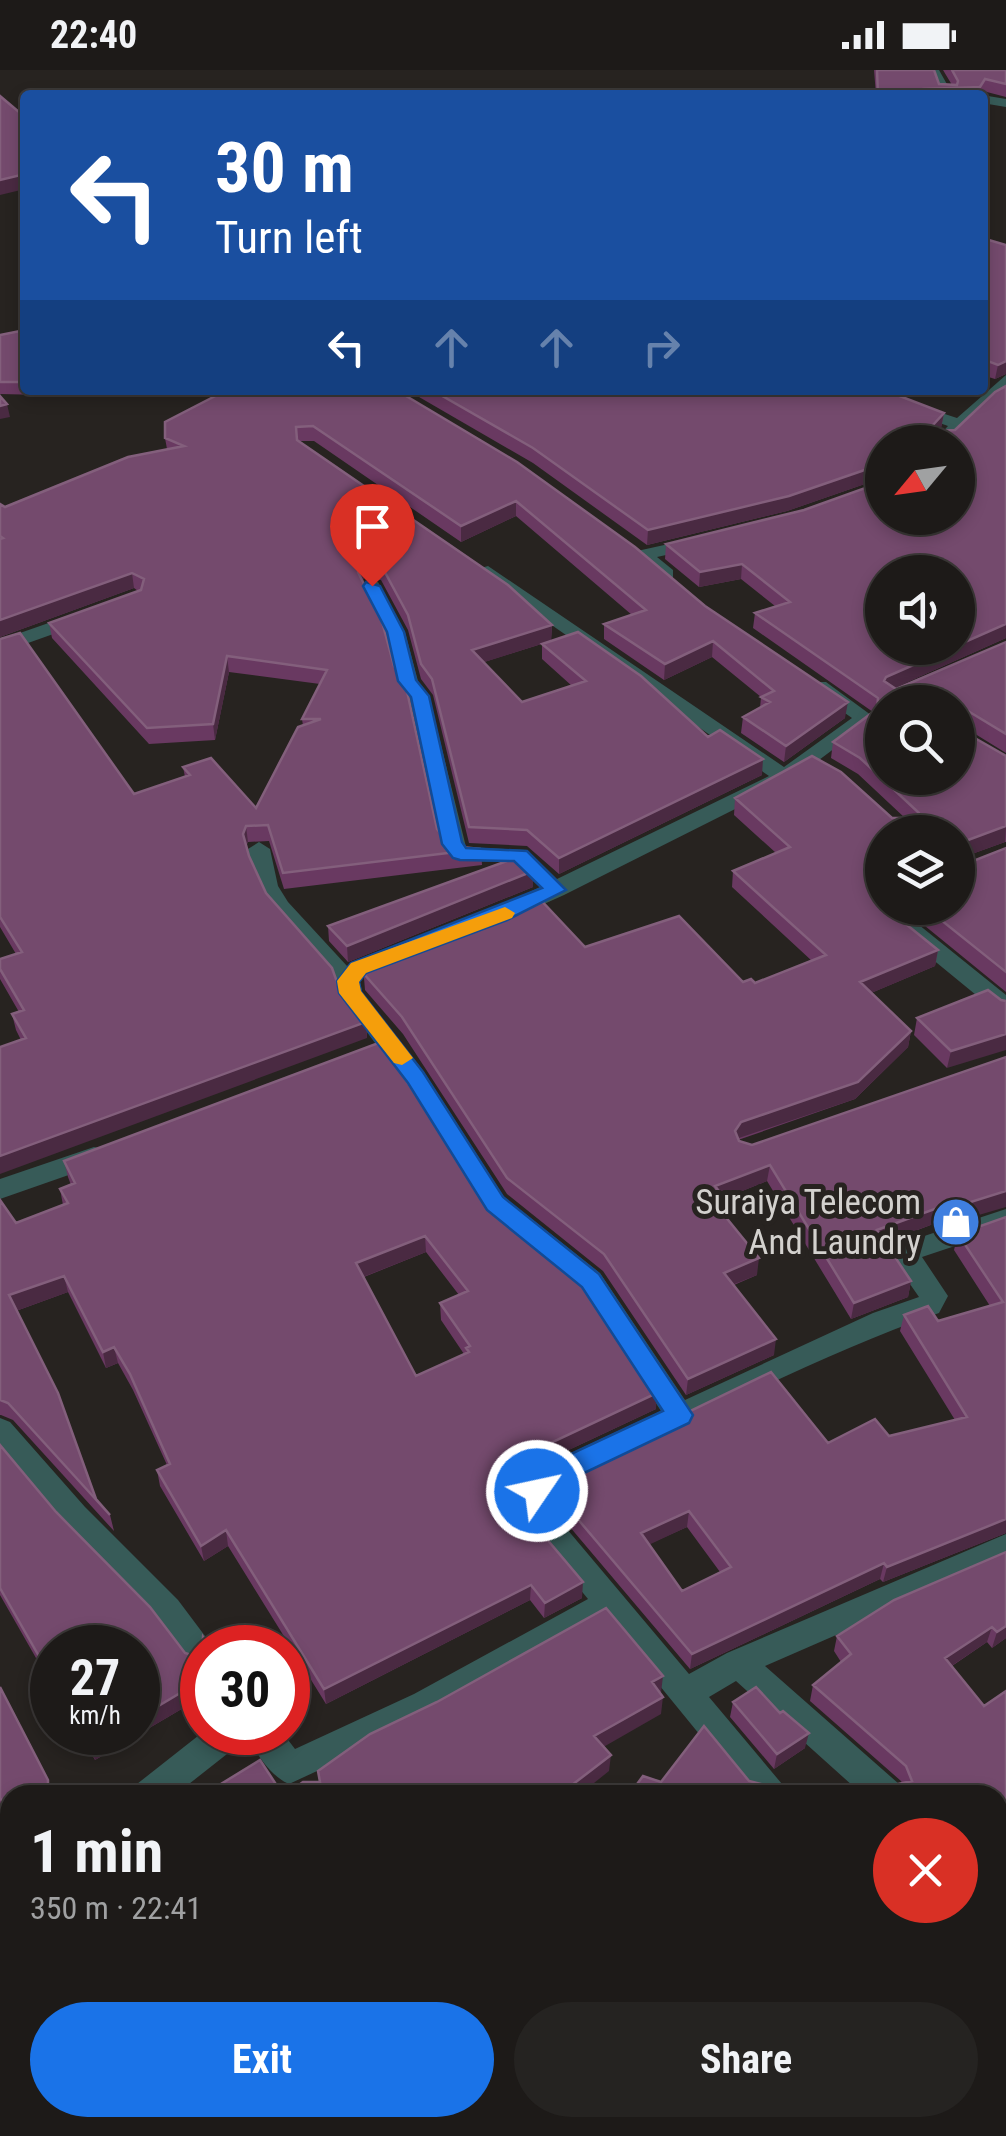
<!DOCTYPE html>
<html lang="en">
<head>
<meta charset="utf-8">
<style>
  body { margin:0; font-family:"Roboto Condensed",sans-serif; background:#252321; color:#f1f3f6; height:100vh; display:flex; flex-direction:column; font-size:38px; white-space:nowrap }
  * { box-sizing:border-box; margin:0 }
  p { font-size:32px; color:#a0a1a2 }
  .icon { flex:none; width:55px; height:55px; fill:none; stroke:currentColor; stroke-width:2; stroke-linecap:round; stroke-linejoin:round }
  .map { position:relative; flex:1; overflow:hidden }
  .sheet { position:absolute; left:0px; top:1715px; width:1008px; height:352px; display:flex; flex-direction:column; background:#1d1a18; border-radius:30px 30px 0 0; box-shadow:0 5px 15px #0003,0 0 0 2px #3b3837 }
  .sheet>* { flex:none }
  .banner { position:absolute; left:20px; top:20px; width:968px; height:305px; border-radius:10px; box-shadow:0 5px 15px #0003,0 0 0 2px #3b3837; background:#1a4fa0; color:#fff; overflow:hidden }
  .needle { width:65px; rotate:241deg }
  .tools { position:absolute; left:865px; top:355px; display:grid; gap:20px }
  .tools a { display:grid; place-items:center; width:110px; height:110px; border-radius:50%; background:#1d1a18; box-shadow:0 5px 15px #0003,0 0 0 2px #3b3837; font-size:50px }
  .speed { position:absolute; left:30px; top:1555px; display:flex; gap:20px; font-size:50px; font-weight:700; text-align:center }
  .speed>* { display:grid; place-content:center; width:130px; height:130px; border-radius:50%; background:#1d1a18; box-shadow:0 5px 15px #0003,0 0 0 2px #3b3837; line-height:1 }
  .speed small { font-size:25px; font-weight:400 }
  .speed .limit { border:15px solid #d22; background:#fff; color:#111 }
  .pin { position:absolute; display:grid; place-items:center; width:85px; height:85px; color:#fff; margin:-102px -42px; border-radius:50% 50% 50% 0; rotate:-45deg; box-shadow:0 0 10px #0007 }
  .pin .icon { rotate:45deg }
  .me { position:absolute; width:110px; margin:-55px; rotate:56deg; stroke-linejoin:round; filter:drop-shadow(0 0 8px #0008) }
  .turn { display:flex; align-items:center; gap:35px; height:210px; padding:0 30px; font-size:45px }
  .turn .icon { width:130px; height:130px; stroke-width:2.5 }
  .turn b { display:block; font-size:70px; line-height:85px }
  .lanes { display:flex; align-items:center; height:95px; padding:0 30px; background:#0003; justify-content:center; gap:50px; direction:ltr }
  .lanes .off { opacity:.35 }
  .round { display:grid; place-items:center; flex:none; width:105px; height:105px; border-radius:52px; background:#252321 }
  .overview { display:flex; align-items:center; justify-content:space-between; height:170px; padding:0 30px }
  h1 { font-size:60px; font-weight:700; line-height:75px }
  .cta { display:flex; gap:20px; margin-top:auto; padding:20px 30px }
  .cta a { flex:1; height:115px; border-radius:60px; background:#1a73e8; color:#fff; font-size:40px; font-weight:700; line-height:115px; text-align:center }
  .cta a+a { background:#252321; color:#f1f3f6 }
  .status { display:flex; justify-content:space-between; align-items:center; height:70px; padding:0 50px; background:#1d1a18; direction:ltr }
  .status svg { height:28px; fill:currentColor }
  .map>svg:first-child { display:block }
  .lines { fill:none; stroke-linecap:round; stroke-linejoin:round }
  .minor { fill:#375b58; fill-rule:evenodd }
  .wall { fill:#693961; fill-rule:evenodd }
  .shaded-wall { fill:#4a2a42 }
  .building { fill:#744a6d; stroke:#835f7c; stroke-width:2.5; fill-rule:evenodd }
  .route { fill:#1a73e8; stroke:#114b97; stroke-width:2.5 }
  .slow { fill:#f59e0b }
  .labels { text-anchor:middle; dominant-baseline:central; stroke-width:10; stroke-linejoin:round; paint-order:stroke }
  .poi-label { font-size:35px; fill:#d3d1ce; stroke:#272320; text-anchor:end }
</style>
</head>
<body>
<div class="status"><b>22:40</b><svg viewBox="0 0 49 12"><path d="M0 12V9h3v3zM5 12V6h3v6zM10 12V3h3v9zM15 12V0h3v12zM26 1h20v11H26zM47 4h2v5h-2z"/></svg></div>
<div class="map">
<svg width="1006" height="2066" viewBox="0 0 1006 2066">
  <rect width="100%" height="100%" fill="#272320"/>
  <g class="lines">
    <path class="minor" d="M931 0H939L953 25H941Z
      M982 25 1006 29V37L982 33Z
      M1006 305V319L950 372H933L948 356 847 320H871L957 348Z
      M696 468 705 473 702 477 657 487 673 500V508H659L634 485 637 481Z
      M488 496 784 697 852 648 812 620V612H826L875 648 791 711 564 825 515 847H499L496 842 499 837 540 817 513 792 460 791 452 789 441 774 409 626 398 611 385 562 362 516 364 512H378L405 562 418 611 429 626 466 777 527 780 557 809 769 706 481 506V498Z
      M80 542 87 544V552L0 583V570Z
      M259 772 270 779 278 816 288 832 347 896 387 879H403L407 884 403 889 366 903 360 912 362 922 424 1002 504 1127 600 1203 685 1330 873 1243 919 1227 896 1194 900 1174 1006 1139V1159L922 1187 948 1226 939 1243C810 1288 687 1355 563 1414L553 1424 561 1452 689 1604 727 1583 1006 1464V1491L765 1596 899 1714 904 1725H863L736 1611 709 1627 782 1714 787 1725H749L606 1550 436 1646 289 1714C270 1706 254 1681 246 1662H282L295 1679 414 1624 588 1529 537 1467 522 1421 543 1396 661 1341 580 1217 486 1141 406 1014 342 929 337 913 268 836 256 816 248 779Z
      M882 831V838H898L1006 925V945L998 943 876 843 873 838Z
      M94 1077 103 1079 107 1086 103 1093 0 1129V1109Z
      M0 1348 10 1352 85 1437 178 1530 214 1578H202V1600L191 1596 156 1550 63 1455 0 1380Z
      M203 1662H245L241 1673 175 1725H132L137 1714Z
      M1006 1775V1813L998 1816V1779Z
      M10 1817V1856L0 1860V1821Z
      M572 2058H638L634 2066H576Z
      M777 2058H815L811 2066H773Z"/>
  </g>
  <path class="wall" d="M874 0H934L939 14 952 15 943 0H1006V27L983 21 981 25H876Z
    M982 168 1006 304 995 309 982 305Z
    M25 260V320H126L127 327 0 324V265Z
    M1006 316V568L894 618 896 619 1006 572V683L959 654V659L1006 686V772H1005L958 789V792L963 795 1006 778V922L903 838H958L882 762V828L878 831 938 880 935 896 871 923 911 961 908 977 855 1029 738 1070 739 1071 752 1075 1006 987 938 1157 936 1153 886 1172 911 1211 908 1227 851 1249 767 1111 717 1131 716 1136 757 1205 734 1215 774 1285 686 1325 603 1201 507 1124 403 964 365 920 363 896 585 877 743 912 755 913 812 891 732 817 733 801 776 783 734 745 735 728 892 748H905L858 704 831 688 833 672 873 642 753 558 755 543 775 536 741 509 699 517 665 489 666 474 958 448 882 372V408L787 441 647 475 533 393 407 320H889L887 321 944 343 941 358 938 361 955 360Z
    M396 320 705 536 845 648 784 692 741 663 743 647 760 638 761 627 712 587 664 610 604 569V554L632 545 516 446 461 472 314 371H298L552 555 551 571 484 592 522 632 572 616 542 589V574L708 667 762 705 559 804 527 776 469 773 433 625 421 609 408 560 381 510 364 508 362 511 437 759 451 776 481 779 482 795 284 819 269 771 248 772 246 776 249 786 266 823 366 952 367 968 21 970 16 960 12 944 19 942 0 909V889L16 884 0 857V569L134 724 185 707 183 697 256 738 303 656 302 649 320 614 229 602 215 670 149 674 52 568 49 553 138 521 134 518 0 567V434L5 437 167 379 165 368Z
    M533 801V817L348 892 329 871 328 856Z
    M1001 930 947 998 914 965 917 948Z
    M64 1091 483 1127 656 1339 541 1393 523 1414 534 1454 582 1528 544 1548 530 1530 326 1634 228 1476 204 1491 160 1416 157 1400 167 1395 133 1320 118 1293 106 1298 68 1222 16 1241 96 1429 110 1445 114 1461 13 1350 1 1345H0V1130L16 1153 63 1135 60 1119 71 1115 68 1107ZM426 1182 459 1225 440 1233 441 1250 464 1284 416 1306 364 1207Z
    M1006 1147V1463L883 1512 880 1509 690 1599 564 1450 557 1425 558 1409 828 1373 889 1366 955 1350 900 1261 904 1245 938 1251 990 1236 954 1180 958 1164ZM687 1457 720 1502 682 1521 649 1474Z
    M0 1375 56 1442 185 1583 201 1588 202 1578V1627L95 1690 79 1662H138L52 1578V1616L0 1525Z
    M1006 1482V1568L992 1578 987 1572 952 1596 984 1636 1006 1621V1772L998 1775V1725H894L898 1714 902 1713 901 1711 810 1631 813 1615 841 1592 834 1581 837 1566 894 1530Z
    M0 1617 48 1710 53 1725H10V1750L0 1734Z
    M733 1632 780 1643 805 1678 774 1699 730 1647Z
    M10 1822V1891L0 1878V1847L7 1844Z
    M355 2058H554L564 2066H347Z
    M835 2058H939L943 2066H842Z"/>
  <path class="shaded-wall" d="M25 104V119L0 125V110Z
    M1006 291V304L995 309 998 295Z
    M7 334 10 347 0 349V336Z
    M944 343 941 358 930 369 933 355Z
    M882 394V408L787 441 647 475 648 460Z
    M516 431V446L461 472V456Z
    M363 493 364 508 359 518 358 502Z
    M742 494 741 509 699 517 700 502Z
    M132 503 134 518 0 567V550Z
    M1006 554V568L883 623 884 611 886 607 952 578H958V575Z
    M552 555 551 571 472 596V580Z
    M713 571 712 587 664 610 665 594Z
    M227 586 229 602 215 670 213 654Z
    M848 632 845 648 784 692 786 676Z
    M763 689 762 705 559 804V788Z
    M246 756 248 772 244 780 243 764Z
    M1006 756 1005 772 958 789 960 773Z
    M533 801V817L348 892 347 876Z
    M882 813V827L869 837 872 821Z
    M938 880 935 896 857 929 860 912Z
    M366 952 367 968 0 1104V1086Z
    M911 961 908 977 855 1029 739 1068 733 1077 735 1061 741 1052Z
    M1006 964V980L947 998 951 981Z
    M770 1095 767 1111 717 1131 716 1137 707 1124 715 1116Z
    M1006 1121V1137L938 1157 942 1141Z
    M940 1137 936 1153 874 1176 877 1160Z
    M425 1166 426 1182 358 1209 356 1193Z
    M759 1188 757 1205 722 1219 724 1203Z
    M64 1206 68 1222 13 1242 9 1225Z
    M911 1211 908 1227 851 1249 854 1233Z
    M776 1269 774 1285 686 1325 688 1309Z
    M114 1277 118 1293 106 1298 103 1282Z
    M657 1323 656 1339 541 1393 519 1419V1403L542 1377Z
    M689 1441 687 1457 640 1479 641 1463Z
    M1006 1449V1463L883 1512 887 1497Z
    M226 1460 228 1476 204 1491 201 1476Z
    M884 1493 880 1509 690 1599 692 1584Z
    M583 1512 582 1528 544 1548 545 1533Z
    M531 1515 530 1530 326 1634 324 1619Z
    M1006 1556V1568L992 1578 997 1562Z
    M992 1557 987 1572 941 1603 945 1588Z
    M663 1606 661 1623 650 1629 652 1612Z
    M202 1610V1627L95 1690 90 1675 112 1662H138V1648Z
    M663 1627 661 1644 593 1683 594 1666Z
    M809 1663 805 1678 774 1699 777 1684Z
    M611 1685 609 1701 579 1725H559Z
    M48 1710 53 1725H41Z
    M1006 1760V1772L998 1775 1002 1761Z
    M0 1992 6 2005 0 2008Z
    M217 2058H236L227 2066H208Z
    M478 2058H483V2066H471Z"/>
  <path class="building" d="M877 0H934L939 14 957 15 958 11 952 0H1006V14L985 9 980 17 923 19 918 25H878Z
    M0 26 25 47V104L0 110Z
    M982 168 1006 175V291L998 295 982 289Z
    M25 260V312H0V265Z
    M1006 316V554L958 575V502H882V578H952L886 607 884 611 896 619 1006 572V664L963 638 958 639 959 659 1006 686V756L960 773 958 792 963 795 1006 778V902L926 838H958V762H882V813L872 821 876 829 882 834V838H886L938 880 860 912 911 961 858 1012 741 1052 735 1061 739 1071 752 1075 1006 987V1121L942 1141 940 1137 877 1160 911 1211 854 1233 770 1095 715 1116 718 1120 707 1124 759 1188 724 1203 776 1269 688 1309 604 1184 507 1108 402 947 364 904 363 896 367 890 536 825 585 877 679 846 743 912 751 909 755 913 826 885 733 801 790 777 735 728 812 686 841 702 892 748H920L919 743 860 688 833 672 877 639 878 628 755 543 790 532 742 494 700 502 666 474 804 440 882 412V448H958V372H882V394L789 426 648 460 533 378 432 320H884L944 343 933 355 935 361 955 360 995 322ZM882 632H958V708H882Z
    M227 320H396L517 392 635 477 705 536 848 632 786 676 743 647 770 632 761 627 774 621 713 571 665 594 604 554 646 540 516 431 461 456 313 356 296 357 297 370 508 515 552 555 472 580 522 632 586 611 542 574 578 562 641 606 708 667 720 660 763 689 559 788 527 760 469 757 432 609 421 594 408 545 381 495 363 493 358 502 381 548 394 596 405 612 437 759 451 776 481 779 283 803 268 755 246 756 243 764 249 786 266 823 332 898 338 915 366 952 0 1086V977L26 968 12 944 24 940 0 899V889L22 882 0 847V569L20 563 134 724 190 705 183 697 211 688 256 738 298 657 321 649H302L327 600 227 586 213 654 147 658 49 553 141 520 144 509 132 503 0 550V469L3 468 0 466V434L5 437 128 387 184 376 165 368V352Z
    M0 326 7 334 0 336Z
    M518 787 533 801 347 876 328 856Z
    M988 920 1001 930 1006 931V964L951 981 917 948Z
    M381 972 483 1127 578 1203 657 1323 542 1377 519 1403 534 1454 583 1512 545 1533 531 1515 324 1619 226 1460 201 1476 157 1400 170 1394 130 1304 114 1277 103 1282 64 1206 9 1225 58 1323 96 1429 110 1445 8 1333 0 1330V1130L16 1153 68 1133 60 1119 75 1113 64 1091ZM425 1166 468 1221 440 1233 470 1276 466 1278 469 1282 416 1306 356 1193Z
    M1006 1147V1449L887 1497 884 1493 692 1584 565 1434 558 1409 566 1401 771 1302 828 1373 875 1349 889 1366 967 1347 904 1245 928 1236 938 1251 1003 1232 958 1164ZM689 1441 731 1497 682 1521 641 1463Z
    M0 1375 56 1442 150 1537 185 1583 201 1588 203 1567 210 1578H202V1610L138 1648V1578H52V1609L0 1518Z
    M1006 1482V1556L997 1562 992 1557 945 1588 984 1636 1006 1621V1760L1002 1761 1000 1767 998 1765V1725H896L902 1718 898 1714 912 1711 906 1696 813 1615 851 1584 837 1566 894 1530Z
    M606 1538 663 1606 652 1612 663 1627 594 1666 611 1685 559 1725H285L303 1712H320L318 1701 370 1664 437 1632Z
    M0 1617 48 1710V1721L41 1725H10L9 1742 0 1728Z
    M756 1617 780 1643 783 1641 809 1663 777 1684 733 1632Z
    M704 1656 749 1711 773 1717 768 1725H629L643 1706 661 1712Z
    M83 1662H112L90 1675Z
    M260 1690 283 1725H203Z
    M10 1822V1885L0 1872V1847L7 1844 8 1824Z
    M0 2044 2 2052 8 2049 14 2066H0Z
    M116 2058H217L208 2066H104Z
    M355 2058H478L471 2066H347Z
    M489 2058H554L564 2066H500Z
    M695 2058H744L753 2064 751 2066H690Z
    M849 2058H939L944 2063 942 2066H856Z"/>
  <path class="route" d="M366 512 380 516 404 562 416 610 429 626 462 772 466 778 527 781 566 820 507 850 366 903 359 912 361 922 423 1002 503 1127 599 1204 693 1345 689 1353 563 1413C551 1424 544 1435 527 1429L523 1421 543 1397 663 1341 582 1217 487 1140 408 1013 339 923 337 911 351 893 542 818 514 791 460 790 453 788 442 774 411 627 398 611 387 562 363 516Z"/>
  <path class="slow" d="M505 837 515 843 512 848 366 903 359 912 361 921 413 988 402 995 394 993 339 923 337 911 351 893Z"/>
  <defs>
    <g id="shop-disc" transform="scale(2.5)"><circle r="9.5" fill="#3f7fe0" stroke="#272320"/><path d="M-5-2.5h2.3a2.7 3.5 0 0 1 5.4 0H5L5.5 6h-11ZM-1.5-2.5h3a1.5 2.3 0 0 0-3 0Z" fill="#fff"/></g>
  </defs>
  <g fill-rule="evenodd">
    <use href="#shop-disc" x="956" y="1152"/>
  </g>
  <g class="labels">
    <g class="poi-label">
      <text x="921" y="1132">Suraiya Telecom<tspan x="921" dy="40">And Laundry</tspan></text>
    </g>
  </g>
</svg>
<div class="tools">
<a><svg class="needle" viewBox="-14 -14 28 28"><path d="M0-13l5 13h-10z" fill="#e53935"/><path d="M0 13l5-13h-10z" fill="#a0a1a2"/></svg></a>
<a><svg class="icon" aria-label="sound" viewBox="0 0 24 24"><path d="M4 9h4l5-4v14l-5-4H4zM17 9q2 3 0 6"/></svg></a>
<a><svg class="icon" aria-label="search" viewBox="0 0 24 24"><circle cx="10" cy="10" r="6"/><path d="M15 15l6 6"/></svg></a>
<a><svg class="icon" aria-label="layers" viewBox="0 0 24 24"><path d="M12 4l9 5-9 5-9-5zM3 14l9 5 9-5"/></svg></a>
</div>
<div class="speed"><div>27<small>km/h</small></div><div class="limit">30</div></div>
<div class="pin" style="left:372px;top:516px;background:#d93025"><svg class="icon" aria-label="arrive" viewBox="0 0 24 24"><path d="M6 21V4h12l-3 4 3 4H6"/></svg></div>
<svg class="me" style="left:537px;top:1421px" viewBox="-20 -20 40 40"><circle r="17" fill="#1a73e8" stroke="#fff" stroke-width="3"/><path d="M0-11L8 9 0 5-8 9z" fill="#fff"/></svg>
<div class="banner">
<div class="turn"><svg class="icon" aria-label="left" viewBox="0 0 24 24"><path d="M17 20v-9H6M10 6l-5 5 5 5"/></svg><div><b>30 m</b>Turn left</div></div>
<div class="lanes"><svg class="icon" aria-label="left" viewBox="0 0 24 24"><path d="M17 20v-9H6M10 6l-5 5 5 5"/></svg><svg class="icon off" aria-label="ahead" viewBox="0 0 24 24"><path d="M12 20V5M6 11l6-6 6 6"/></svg><svg class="icon off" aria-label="ahead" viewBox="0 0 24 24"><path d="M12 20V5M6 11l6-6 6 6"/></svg><svg class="icon off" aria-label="right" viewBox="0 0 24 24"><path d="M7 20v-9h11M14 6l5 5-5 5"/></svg></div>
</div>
<section class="sheet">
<div class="overview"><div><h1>1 min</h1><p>350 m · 22:41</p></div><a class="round" style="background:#d93025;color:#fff"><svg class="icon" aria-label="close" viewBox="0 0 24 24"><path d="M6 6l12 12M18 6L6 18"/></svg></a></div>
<div class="cta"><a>Exit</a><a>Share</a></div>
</section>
</div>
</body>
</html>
